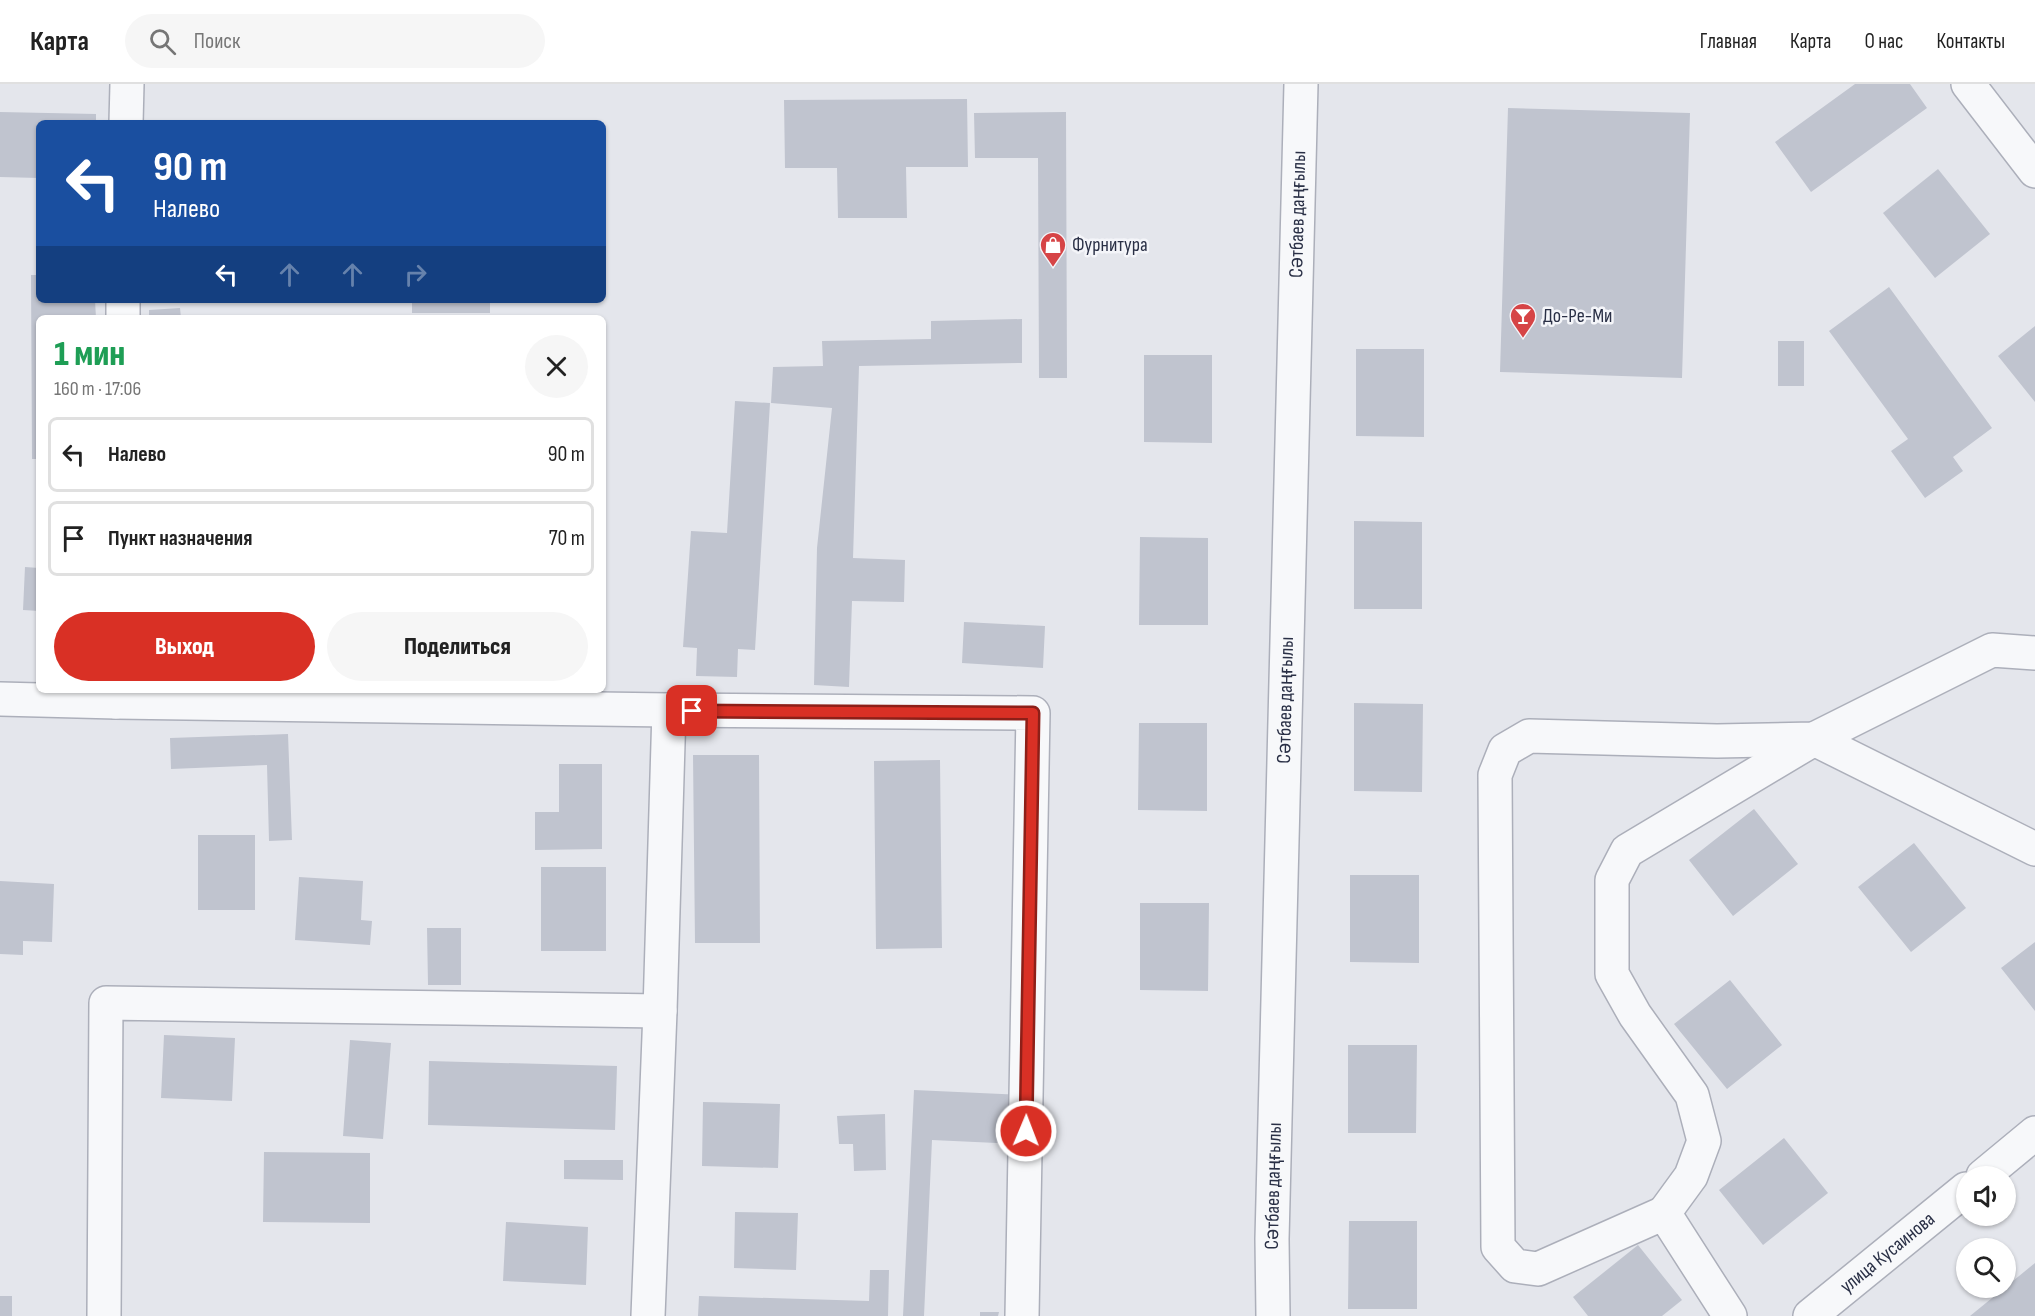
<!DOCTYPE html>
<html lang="ru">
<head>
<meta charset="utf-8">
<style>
  body { margin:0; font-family:"Sofia Sans Condensed",sans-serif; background:#f6f6f6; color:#222; height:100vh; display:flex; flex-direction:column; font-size:22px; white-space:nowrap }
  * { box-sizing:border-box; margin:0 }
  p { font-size:20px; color:#767676 }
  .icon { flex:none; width:33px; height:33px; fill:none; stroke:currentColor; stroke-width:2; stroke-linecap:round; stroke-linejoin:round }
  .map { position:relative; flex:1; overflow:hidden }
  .side { position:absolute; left:36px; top:231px; width:570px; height:378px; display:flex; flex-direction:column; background:#fff; border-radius:9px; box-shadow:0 2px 4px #0004 }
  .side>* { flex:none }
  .banner { position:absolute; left:36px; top:36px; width:570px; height:183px; border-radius:9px; box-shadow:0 2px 4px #0004; background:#1a4fa0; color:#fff; overflow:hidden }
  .fabs { position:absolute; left:1956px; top:1082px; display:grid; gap:12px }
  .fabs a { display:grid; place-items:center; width:60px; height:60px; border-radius:50%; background:#fff; box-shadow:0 2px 4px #0004; font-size:30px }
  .pin { position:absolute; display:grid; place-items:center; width:51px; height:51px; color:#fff; margin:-26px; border-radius:12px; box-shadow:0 3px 9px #0006 }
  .me { position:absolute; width:66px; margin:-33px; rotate:1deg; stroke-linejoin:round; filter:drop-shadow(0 0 4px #0008) }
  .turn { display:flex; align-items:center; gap:21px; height:126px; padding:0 18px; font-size:27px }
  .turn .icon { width:78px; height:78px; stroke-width:2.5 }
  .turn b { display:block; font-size:42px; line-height:51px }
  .lanes { display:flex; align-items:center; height:57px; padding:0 18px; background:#0003; justify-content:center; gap:30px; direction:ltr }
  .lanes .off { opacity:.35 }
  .round { display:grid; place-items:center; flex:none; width:63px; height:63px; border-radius:32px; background:#f6f6f6 }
  .summary { display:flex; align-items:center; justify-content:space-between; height:102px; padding:0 18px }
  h1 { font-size:36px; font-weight:800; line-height:45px; color:#1e9e55 }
  .primary-button { display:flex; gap:12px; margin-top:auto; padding:12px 18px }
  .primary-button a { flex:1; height:69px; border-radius:36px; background:#d93025; color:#fff; font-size:24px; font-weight:800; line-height:69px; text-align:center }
  .primary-button a+a { background:#f6f6f6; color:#222 }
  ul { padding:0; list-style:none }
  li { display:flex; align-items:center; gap:18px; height:75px; margin:0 12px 9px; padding:0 6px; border:3px solid #e0e0e0; border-radius:9px }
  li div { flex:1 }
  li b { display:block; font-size:22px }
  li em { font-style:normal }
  header { display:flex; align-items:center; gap:36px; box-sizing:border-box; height:84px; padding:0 30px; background:#fff; border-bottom:2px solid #e0e0e0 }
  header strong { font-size:28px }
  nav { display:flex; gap:33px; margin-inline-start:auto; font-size:21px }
  .search { width:420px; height:54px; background:#f6f6f6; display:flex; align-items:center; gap:15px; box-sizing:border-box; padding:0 21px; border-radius:33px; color:#767676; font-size:22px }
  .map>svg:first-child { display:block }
  .building { fill:#c0c4cf }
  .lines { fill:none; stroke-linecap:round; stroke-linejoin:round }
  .minor-casing { stroke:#acafba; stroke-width:36 }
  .minor { stroke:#f7f8fa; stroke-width:33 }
  .route-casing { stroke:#8d1f18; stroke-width:15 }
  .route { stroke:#d93025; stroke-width:10 }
  .labels { text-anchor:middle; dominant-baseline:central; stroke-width:5; stroke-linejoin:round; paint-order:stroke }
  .street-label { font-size:20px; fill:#2a3046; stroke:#f4f5f9 }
  .poi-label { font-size:20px; fill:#2a3046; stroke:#f4f5f9; text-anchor:start }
</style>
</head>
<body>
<header>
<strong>Карта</strong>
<div class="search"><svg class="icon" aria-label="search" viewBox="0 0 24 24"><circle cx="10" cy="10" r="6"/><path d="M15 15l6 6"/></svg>Поиск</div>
<nav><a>Главная</a><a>Карта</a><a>О нас</a><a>Контакты</a></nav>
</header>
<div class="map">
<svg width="2035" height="1232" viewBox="0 0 2035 1232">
  <rect width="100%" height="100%" fill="#e4e6ec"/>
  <path class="building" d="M1855 0H1910L1927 24 1811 108 1775 58Z
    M967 15 968 83H906L907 134H838L837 84H785L784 16Z
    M1508 24 1690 29 1682 294 1500 288Z
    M0 28 96 30V39H39V94L0 93Z
    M1066 28 1067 294H1039L1038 74H975L974 29Z
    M1938 85 1990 150 1935 194 1883 129Z
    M31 191H39V216H95L96 234H39V375H32Z
    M1889 203 1992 344 1953 373 1963 387 1925 414 1891 367 1908 355 1829 247Z
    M412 216H490V229H412Z
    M180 224 181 234H149V226Z
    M1022 235V279L859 282 853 474 905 476 904 518 852 517 849 603 814 601 817 464 832 324 771 319 773 283 823 282 822 257 931 255V237Z
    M2035 242V318L1998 272Z
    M1778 257H1804V302H1778Z
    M1356 265H1424V353L1356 352Z
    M1144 271H1212V359L1144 358Z
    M735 317 770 319 755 566 738 565 737 593 696 592 697 564 683 563 691 447 727 449Z
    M1354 437 1422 438V525H1354Z
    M1140 453 1208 454V541H1139Z
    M25 483 39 484V527L23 526Z
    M964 538 1045 542 1043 584 962 579Z
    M1354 619 1423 620 1422 708 1354 707Z
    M1139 639H1207V727L1138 726Z
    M288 650 292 756 269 757 267 681 171 685 170 654Z
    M693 671H759L760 859H695Z
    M940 676 942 864 876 865 874 677Z
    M559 680H602V765L535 766V728H559Z
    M1754 725 1798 780 1733 832 1689 776Z
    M198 751H255V826H198Z
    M1914 759 1966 824 1911 868 1858 803Z
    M541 783H606V867H541Z
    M1350 791H1419V879L1350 878Z
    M299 793 363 797 361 836 372 837 370 861 295 856Z
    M0 797 54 800 52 858 23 857V871L0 870Z
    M1140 819H1209L1208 907 1140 906Z
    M427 844H461V901H428Z
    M2035 858V927L2001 884Z
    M1730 896 1782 961 1727 1005 1674 940Z
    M164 951 235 954 232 1017 161 1014Z
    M350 956 391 959 383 1055 343 1052Z
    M1348 961H1417L1416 1049H1348Z
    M429 977 617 982 615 1046 428 1041Z
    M914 1006 1022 1011 1020 1060 932 1056 924 1232H903Z
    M703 1018 780 1020 778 1084 702 1082Z
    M885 1030 886 1086 854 1087 853 1060H839L837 1032Z
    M1784 1054 1828 1109 1763 1161 1719 1106Z
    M264 1068 370 1069V1139L263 1138Z
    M564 1076H623V1096L564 1095Z
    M735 1128 798 1129 796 1186 734 1184Z
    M1349 1137H1417V1225H1348Z
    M506 1138 588 1143 586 1201 503 1197Z
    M1638 1161 1682 1216 1662 1232H1588L1573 1213Z
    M2035 1179V1232H1970Z
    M870 1186H889L888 1232H698L699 1212 869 1217Z
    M0 1212H12V1232H0Z
    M980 1228H999L998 1232H980Z"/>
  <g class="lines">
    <g class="minor-casing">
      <g id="minor">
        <path d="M1968 0 2035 87"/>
        <path d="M126 39 127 0"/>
        <path d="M123 234V216"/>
        <path d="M0 615 116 618V606"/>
        <path d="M116 618 669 626 1033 629 1022 1232"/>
        <path d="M1983 1092 2035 1049"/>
        <path d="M1664 1129 1691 1092 1704 1057 1692 1011 1635 931 1612 890V796L1627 767 1814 655 2035 765"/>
        <path d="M104 1232 106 919 660 927"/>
        <path d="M648 1232 660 927 669 626"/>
        <path id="s1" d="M1273 1232 1272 1155 1301 0"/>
        <path d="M1730 1232 1664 1129 1538 1185 1515 1182 1498 1163 1495 691 1505 666 1529 652 1717 657 1814 655 1992 566 2035 569"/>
        <path id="s2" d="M1810 1232 1966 1105"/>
      </g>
    </g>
    <use href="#minor" class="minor"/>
  </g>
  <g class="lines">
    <g class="route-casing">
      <path id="route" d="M692 627 1033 629 1026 1047"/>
    </g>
    <use href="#route" class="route"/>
  </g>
  <defs>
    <g id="shop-pin" transform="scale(1.35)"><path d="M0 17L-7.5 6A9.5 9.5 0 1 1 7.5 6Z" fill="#d64446" stroke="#f4f5f9"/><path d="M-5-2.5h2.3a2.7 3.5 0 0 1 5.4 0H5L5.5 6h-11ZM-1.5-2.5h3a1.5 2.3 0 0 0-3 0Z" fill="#fff"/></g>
    <g id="bar-pin" transform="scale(1.35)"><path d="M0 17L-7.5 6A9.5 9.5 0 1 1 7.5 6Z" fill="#d64446" stroke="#f4f5f9"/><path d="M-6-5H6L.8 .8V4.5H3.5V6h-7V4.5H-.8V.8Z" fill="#fff"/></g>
  </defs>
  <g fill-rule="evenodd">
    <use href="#shop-pin" x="1053" y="161"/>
    <use href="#bar-pin" x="1523" y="232"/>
  </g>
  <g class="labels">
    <g class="street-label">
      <text stroke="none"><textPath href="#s1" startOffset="1102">Сәтбаев даңғылы</textPath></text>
      <text stroke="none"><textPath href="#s1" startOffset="616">Сәтбаев даңғылы</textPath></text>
      <text stroke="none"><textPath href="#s1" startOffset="130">Сәтбаев даңғылы</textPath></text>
      <text stroke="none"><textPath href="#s2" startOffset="100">улица Кусаинова</textPath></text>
    </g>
    <g class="poi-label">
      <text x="1072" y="161">Фурнитура</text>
      <text x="1543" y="232">До-Ре-Ми</text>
    </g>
  </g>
</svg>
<div class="fabs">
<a><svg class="icon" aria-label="sound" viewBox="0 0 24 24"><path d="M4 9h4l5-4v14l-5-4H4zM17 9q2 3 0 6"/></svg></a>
<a><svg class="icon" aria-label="search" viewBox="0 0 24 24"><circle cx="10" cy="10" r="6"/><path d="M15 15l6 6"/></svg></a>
</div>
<div class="pin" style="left:692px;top:627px;background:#d93025"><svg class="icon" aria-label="arrive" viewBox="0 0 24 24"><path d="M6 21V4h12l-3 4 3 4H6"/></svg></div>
<svg class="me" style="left:1026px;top:1047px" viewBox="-20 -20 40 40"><circle r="17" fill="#d93025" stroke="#fff" stroke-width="3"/><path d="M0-11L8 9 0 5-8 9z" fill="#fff"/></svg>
<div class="banner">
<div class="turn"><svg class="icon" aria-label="left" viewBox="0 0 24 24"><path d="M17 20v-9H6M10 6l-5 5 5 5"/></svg><div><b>90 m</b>Налево</div></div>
<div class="lanes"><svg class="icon" aria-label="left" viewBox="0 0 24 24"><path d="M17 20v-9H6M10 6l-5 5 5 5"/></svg><svg class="icon off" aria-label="ahead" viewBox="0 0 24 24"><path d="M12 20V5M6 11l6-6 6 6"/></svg><svg class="icon off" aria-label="ahead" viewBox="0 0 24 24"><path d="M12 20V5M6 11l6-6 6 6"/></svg><svg class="icon off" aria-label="right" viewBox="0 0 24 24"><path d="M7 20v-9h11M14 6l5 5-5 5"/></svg></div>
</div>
<section class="side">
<div class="summary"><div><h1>1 мин</h1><p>160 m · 17:06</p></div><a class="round"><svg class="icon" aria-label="close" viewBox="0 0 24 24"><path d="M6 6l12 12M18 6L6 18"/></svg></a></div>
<ul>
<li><svg class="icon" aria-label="left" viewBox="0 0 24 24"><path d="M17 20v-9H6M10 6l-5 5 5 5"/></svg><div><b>Налево</b></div><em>90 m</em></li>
<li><svg class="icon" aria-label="arrive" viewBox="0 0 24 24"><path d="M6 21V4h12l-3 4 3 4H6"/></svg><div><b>Пункт назначения</b></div><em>70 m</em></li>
</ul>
<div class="primary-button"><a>Выход</a><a>Поделиться</a></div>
</section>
</div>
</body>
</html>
